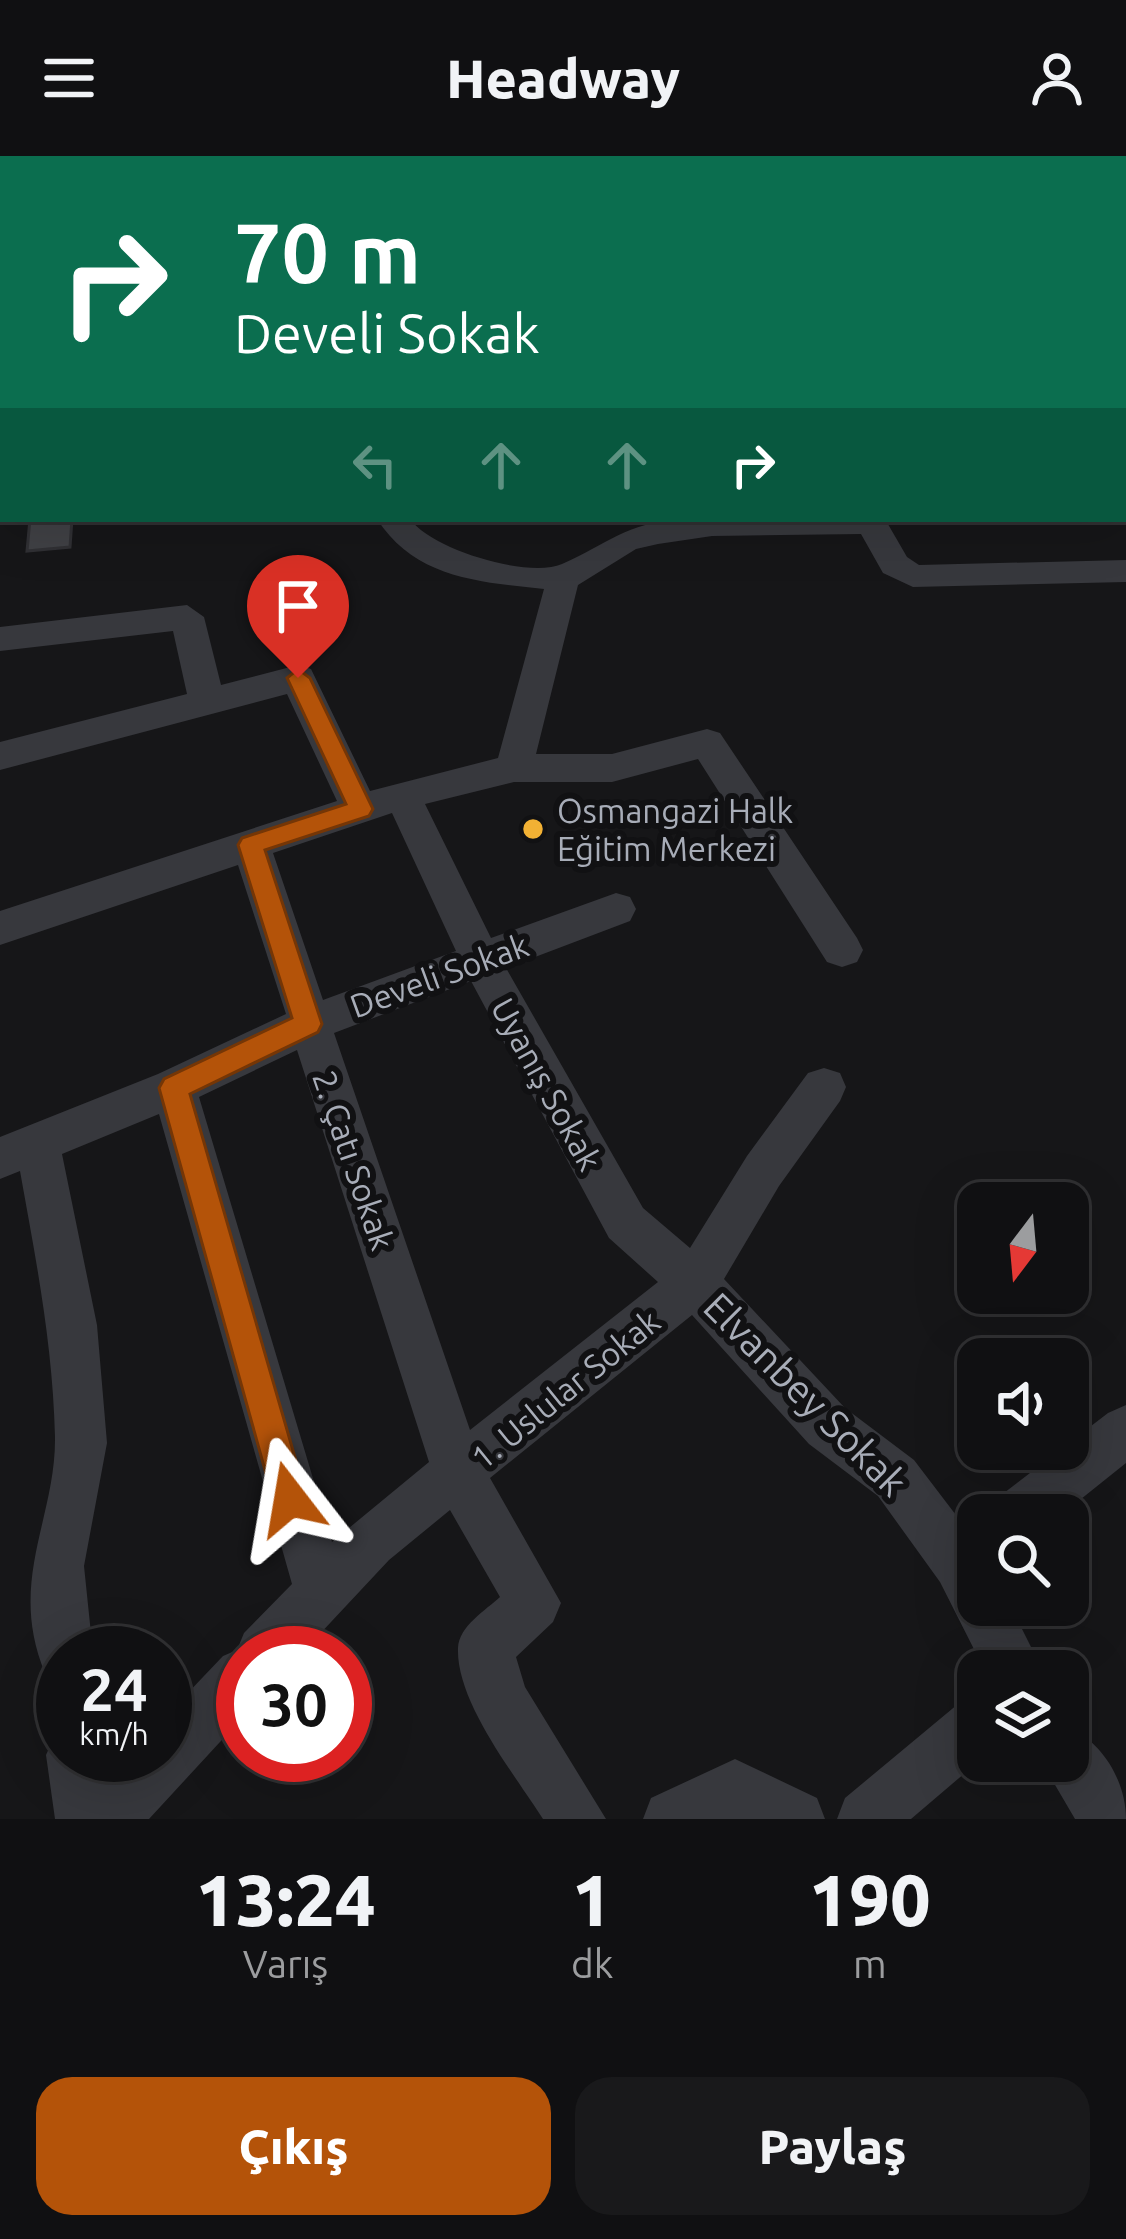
<!DOCTYPE html>
<html lang="tr">
<head>
<meta charset="utf-8">
<style>
  body { margin:0; font-family:Ubuntu,sans-serif; background:#19191b; color:#f1f3f6; height:100vh; display:flex; flex-direction:column; font-size:45px; white-space:nowrap }
  * { box-sizing:border-box; margin:0 }
  p { font-size:39px; color:#9c9d9f }
  .icon { flex:none; width:66px; height:66px; fill:none; stroke:currentColor; stroke-width:2; stroke-linecap:round; stroke-linejoin:round }
  .map { position:relative; height:1663px; overflow:hidden }
  .sheet { display:flex; flex-direction:column; background:#101012; flex:1 }
  .sheet>* { flex:none }
  .top-card { position:absolute; left:0px; top:0px; width:1128px; height:366px; box-shadow:0 12px 48px #0002,0 0 0 3px #303032; background:#0b6e4f; color:#fff; overflow:hidden }
  .needle { width:78px; rotate:196deg }
  .buttons { position:absolute; left:957px; top:1026px; display:grid; gap:24px }
  .buttons a { display:grid; place-items:center; width:132px; height:132px; border-radius:24px; background:#101012; box-shadow:0 12px 48px #0002,0 0 0 3px #303032; font-size:60px }
  .speed { position:absolute; left:36px; top:1470px; display:flex; gap:24px; font-size:60px; font-weight:700; text-align:center }
  .speed>* { display:grid; place-content:center; width:156px; height:156px; border-radius:50%; background:#101012; box-shadow:0 12px 48px #0002,0 0 0 3px #303032; line-height:1 }
  .speed small { font-size:30px; font-weight:400 }
  .speed .limit { border:18px solid #d22; background:#fff; color:#111 }
  .pin { position:absolute; display:grid; place-items:center; width:102px; height:102px; color:#fff; margin:-123px -51px; border-radius:50% 50% 50% 0; rotate:-45deg; box-shadow:0 0 12px #0007 }
  .pin .icon { rotate:45deg }
  .me { position:absolute; width:132px; margin:-66px; rotate:346deg; stroke-linejoin:round; filter:drop-shadow(0 0 9px #0008) }
  .turn { display:flex; align-items:center; gap:42px; height:252px; padding:0 36px; font-size:54px }
  .turn .icon { width:156px; height:156px; stroke-width:2.5 }
  .turn b { display:block; font-size:84px; line-height:102px }
  .lanes { display:flex; align-items:center; height:114px; padding:0 36px; background:#0003; justify-content:center; gap:60px; direction:ltr }
  .lanes .off { opacity:.35 }
  .eta { display:flex; justify-content:space-evenly; align-items:center; height:204px; text-align:center }
  .eta b { font-size:72px; font-weight:800; line-height:84px }
  .button { display:flex; gap:24px; margin-top:auto; padding:24px 36px }
  .button a { flex:1; height:138px; border-radius:36px; background:#b45309; color:#fff; font-size:48px; font-weight:800; line-height:138px; text-align:center }
  .button a+a { background:#19191b; color:#f1f3f6 }
  header { display:flex; justify-content:space-between; align-items:center; height:156px; padding:0 36px; background:#101012; font-size:54px; font-weight:800 }
  .map>svg:first-child { display:block }
  .building { fill:#404145; stroke:#303034; stroke-width:3 }
  .lines { fill:none; stroke-linecap:round; stroke-linejoin:round }
  .street { fill:#37383d; fill-rule:evenodd }
  .secondary { fill:#45474d; fill-rule:evenodd }
  .route { fill:#b45309; stroke:#753606; stroke-width:3 }
  .poi-dot { fill:#f2b134; stroke:#111113; stroke-width:4.5 }
  .labels { text-anchor:middle; dominant-baseline:central; stroke-width:12; stroke-linejoin:round; paint-order:stroke }
  .poi-label { font-size:33px; fill:#a8adb8; stroke:#111113; text-anchor:start }
  .street-label { font-size:33px; fill:#a8adb8; stroke:#111113 }
  .near-street-label { font-size:39px; fill:#a8adb8; stroke:#111113 }
</style>
</head>
<body>
<header><svg class="icon" aria-label="menu" viewBox="0 0 24 24"><path d="M4 6h16M4 12h16M4 18h16"/></svg>Headway<svg class="icon" aria-label="person" viewBox="0 0 24 24"><circle cx="12" cy="8" r="4"/><path d="M4 21q1-7 8-7t8 7"/></svg></header>
<div class="map">
<svg width="1126" height="1663" viewBox="0 0 1126 1663">
  <rect width="100%" height="100%" fill="#161618"/>
  <path class="building" d="M30 363H72L70 391 27 395Z"/>
  <g class="lines">
    <path class="street" d="M149 0H175L176 3H150Z
      M322 0H357L319 3Z
      M562 0H595L598 3H565Z
      M1125 174H1126V192H1125Z
      M0 342H3V362H0Z
      M377 363H410C431 393 528 423 562 408 608 388 625 367 681 363 748 358 817 363 885 363L907 401 919 409 1126 404V426L913 431 883 417 861 378 712 380 658 388 636 393 578 429 536 598H612L707 573 720 577 857 782 863 794 857 806 842 811 827 806 698 603 612 626H514L425 648 491 782 616 737 630 741 636 753 630 765 506 812 643 1052 690 1092 747 1000 808 917 824 912 840 917 846 931 840 945 779 1030 724 1123 845 1252 914 1304 978 1388V1449H1010L1043 1515H985L940 1426 878 1340 809 1288 692 1159 490 1322 561 1447 553 1466 516 1501 525 1531 606 1663H543C515 1619 456 1546 458 1492 459 1470 486 1454 500 1441L450 1354 389 1404 302 1497H243V1561L149 1663H55L46 1599 55 1579 63 1575V1599H104L107 1622 129 1599H165V1561L223 1500 237 1494 244 1477 292 1428 159 958 62 998 97 1169 107 1287 84 1410 93 1497H63V1524L45 1517C7 1425 56 1363 55 1281 53 1190 36 1104 20 1015L0 1023V981L158 918 286 858 238 709 0 789V755L337 645 287 538 0 614V586L187 538 173 475 0 495V471L187 449 204 461 221 529 298 509 311 513 370 635 498 602 544 433C478 426 415 422 377 363ZM392 657 456 795 323 844 273 697ZM471 825 609 1082 658 1126 470 1274 334 877ZM297 894 429 1306 332 1386 199 941Z
      M1126 1249V1307L1061 1359H993L1000 1340 1108 1257Z
      M978 1539 979 1605 911 1663H837L845 1642 958 1548Z
      M1068 1571C1103 1586 1126 1626 1126 1663H1075L1041 1605H1068Z
      M735 1603 817 1642 825 1663H643L651 1642Z"/>
    <path class="secondary" d="M1051 0H1088L1090 3H1053Z
      M1125 55H1126V79H1125Z"/>
  </g>
  <path class="route" d="M298 513 310 522 373 653 369 660 265 694 322 868 318 876 190 938 307 1343 302 1355 290 1360 278 1355 273 1343 159 932 164 923 292 862 238 689 242 682 346 648 287 522Z"/>
  <circle class="poi-dot" cx="533" cy="673" r="12"/>
  <g class="labels">
    <g class="poi-label">
      <text x="557" y="654">Osmangazi Halk<tspan x="557" dy="38">Eğitim Merkezi</tspan></text>
    </g>
    <g class="street-label">
      <text transform="translate(439 819) rotate(-20)">Develi Sokak</text>
      <text transform="translate(547 928) rotate(61)">Uyanış Sokak</text>
      <text transform="translate(354 1004) rotate(71)">2. Çatı Sokak</text>
      <text transform="translate(565 1233) rotate(-39)">1. Uslular Sokak</text>
    </g>
    <g class="near-street-label">
      <text transform="translate(806 1238) rotate(45)">Elvanbey Sokak</text>
    </g>
  </g>
</svg>
<div class="buttons">
<a><svg class="needle" viewBox="-14 -14 28 28"><path d="M0-13l5 13h-10z" fill="#e53935"/><path d="M0 13l5-13h-10z" fill="#9c9d9f"/></svg></a>
<a><svg class="icon" aria-label="sound" viewBox="0 0 24 24"><path d="M4 9h4l5-4v14l-5-4H4zM17 9q2 3 0 6"/></svg></a>
<a><svg class="icon" aria-label="search" viewBox="0 0 24 24"><circle cx="10" cy="10" r="6"/><path d="M15 15l6 6"/></svg></a>
<a><svg class="icon" aria-label="layers" viewBox="0 0 24 24"><path d="M12 4l9 5-9 5-9-5zM3 14l9 5 9-5"/></svg></a>
</div>
<div class="speed"><div>24<small>km/h</small></div><div class="limit">30</div></div>
<div class="pin" style="left:298px;top:522px;background:#d93025"><svg class="icon" aria-label="arrive" viewBox="0 0 24 24"><path d="M6 21V4h12l-3 4 3 4H6"/></svg></div>
<svg class="me" style="left:290px;top:1343px" viewBox="-20 -20 40 40"><path d="M0-17L14 15 0 8-14 15z" fill="#b45309" stroke="#fff" stroke-width="4"/></svg>
<div class="top-card">
<div class="turn"><svg class="icon" aria-label="right" viewBox="0 0 24 24"><path d="M7 20v-9h11M14 6l5 5-5 5"/></svg><div><b>70 m</b>Develi Sokak</div></div>
<div class="lanes"><svg class="icon off" aria-label="left" viewBox="0 0 24 24"><path d="M17 20v-9H6M10 6l-5 5 5 5"/></svg><svg class="icon off" aria-label="ahead" viewBox="0 0 24 24"><path d="M12 20V5M6 11l6-6 6 6"/></svg><svg class="icon off" aria-label="ahead" viewBox="0 0 24 24"><path d="M12 20V5M6 11l6-6 6 6"/></svg><svg class="icon" aria-label="right" viewBox="0 0 24 24"><path d="M7 20v-9h11M14 6l5 5-5 5"/></svg></div>
</div>
</div>
<section class="sheet">
<div class="eta">
<div><b>13:24</b><p>Varış</p></div>
<div><b>1</b><p>dk</p></div>
<div><b>190</b><p>m</p></div>
</div>
<div class="button"><a>Çıkış</a><a>Paylaş</a></div>
</section>
</body>
</html>
